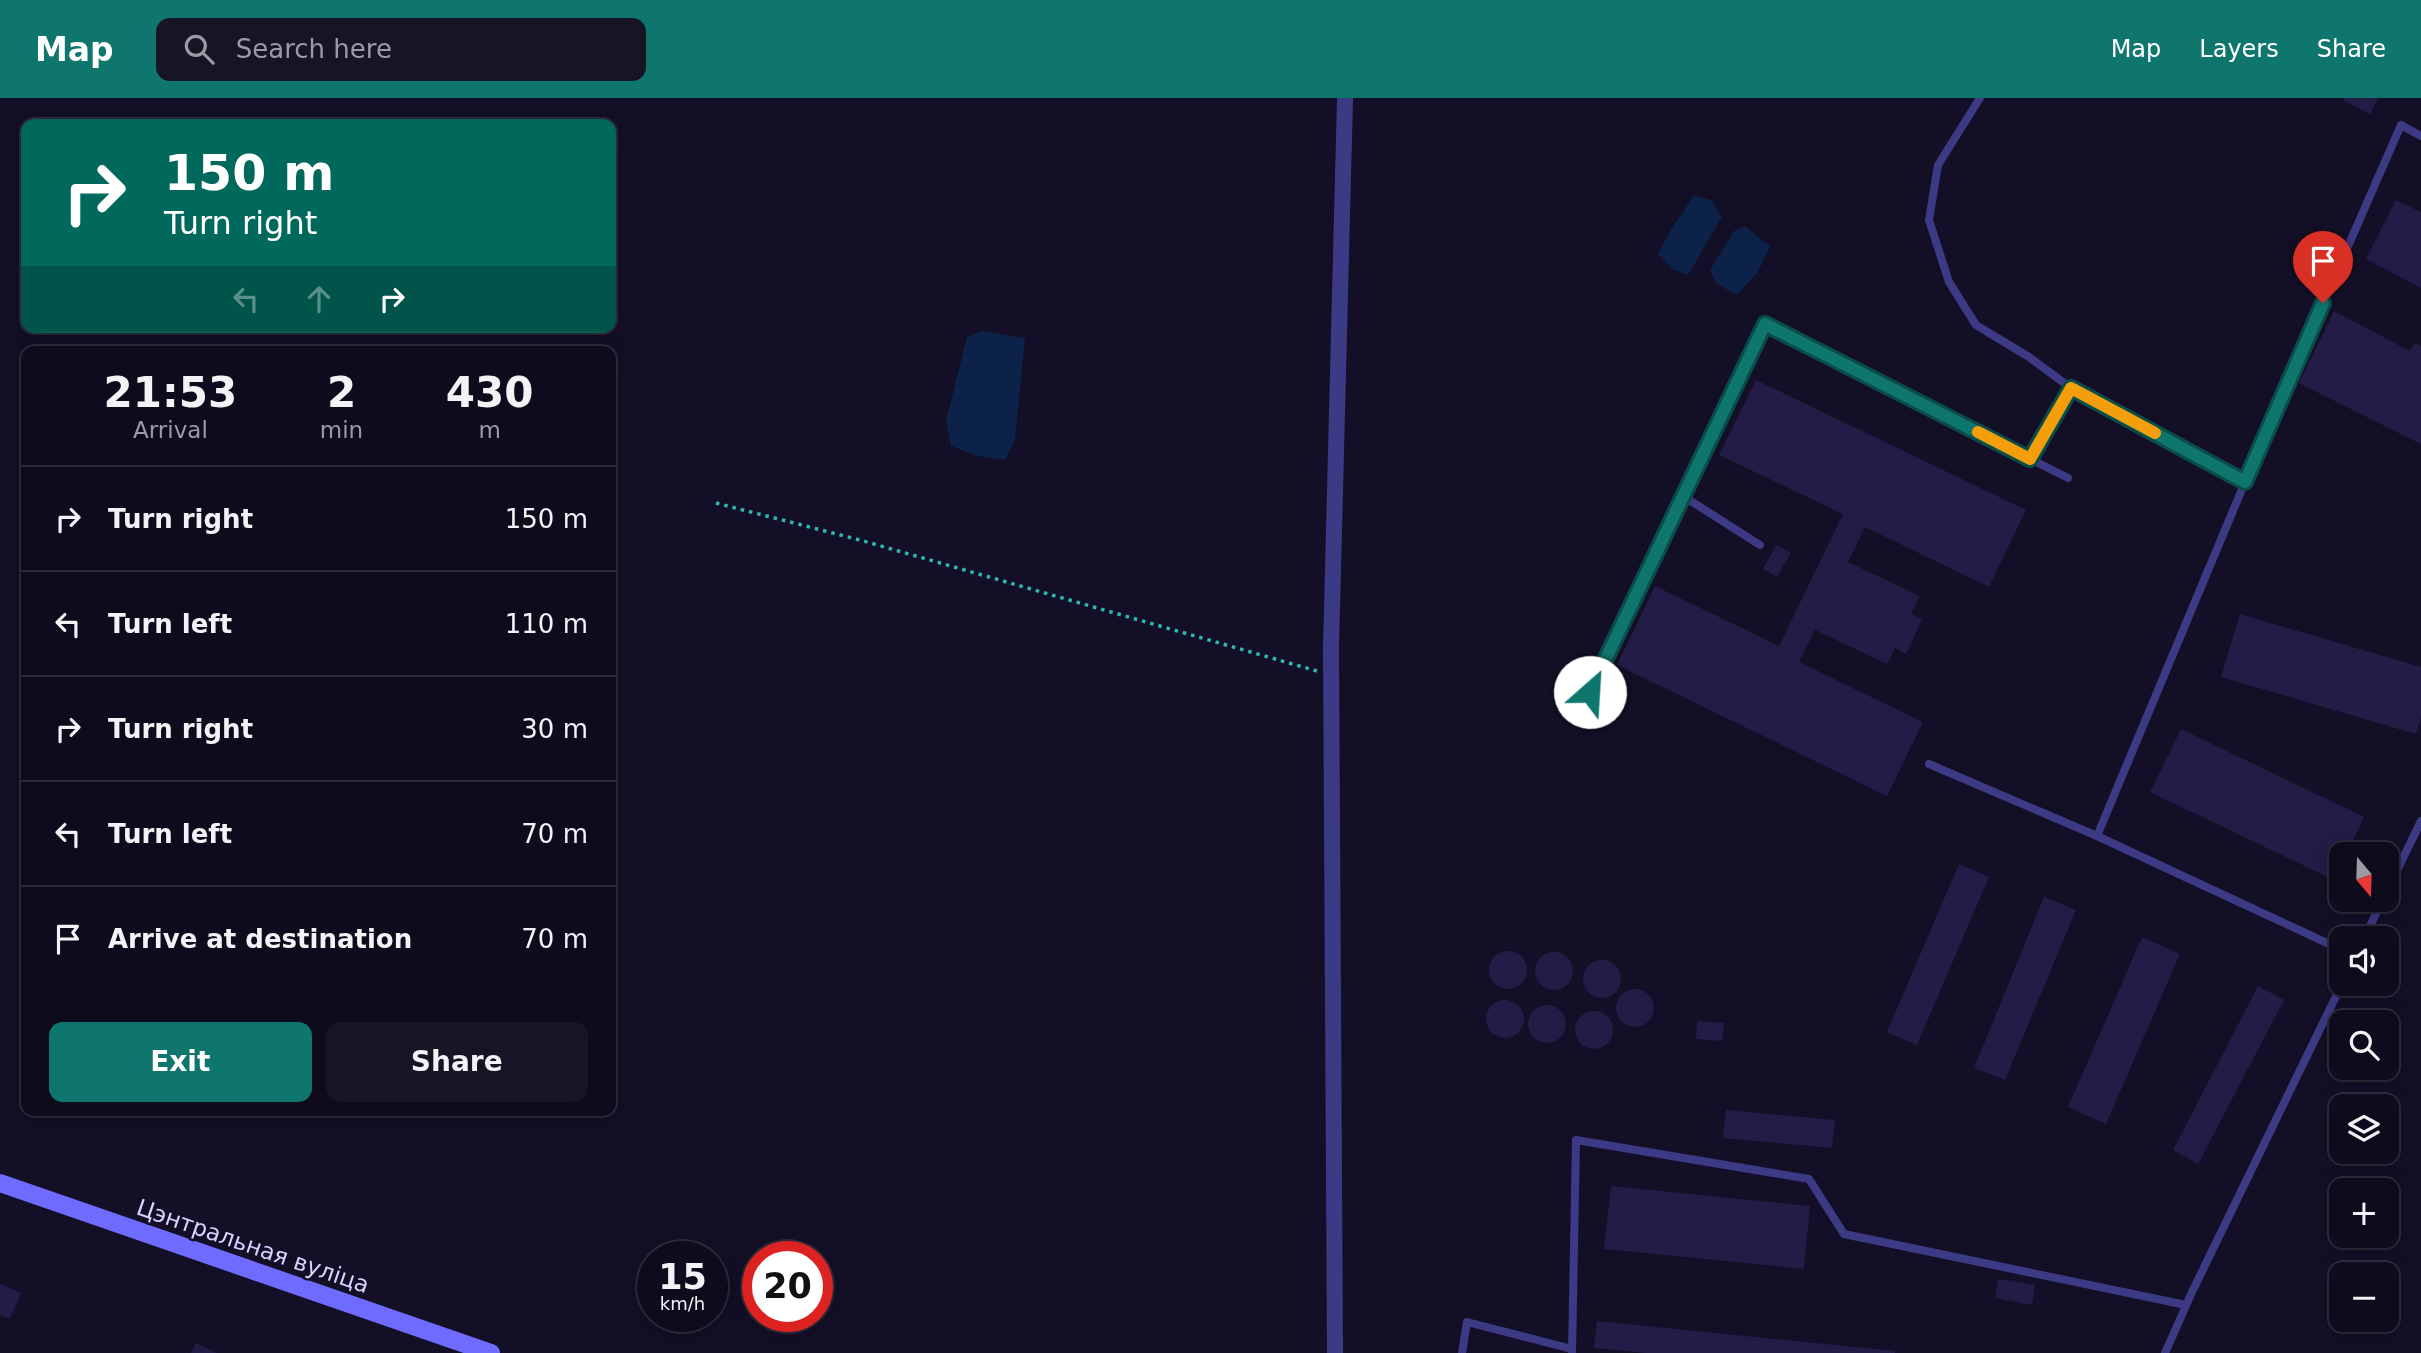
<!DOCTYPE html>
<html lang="en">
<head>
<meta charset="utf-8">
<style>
  body { margin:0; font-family:"DejaVu Sans",sans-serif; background:#171425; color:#f1f3f6; height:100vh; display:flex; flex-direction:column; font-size:26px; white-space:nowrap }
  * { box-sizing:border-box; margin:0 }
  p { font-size:23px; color:#9b9ba3 }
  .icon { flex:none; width:38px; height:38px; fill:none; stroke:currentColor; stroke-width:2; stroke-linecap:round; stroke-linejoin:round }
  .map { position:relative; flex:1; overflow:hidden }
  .drawer { position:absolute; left:21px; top:248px; width:595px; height:770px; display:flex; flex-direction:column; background:#0e0b1c; border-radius:14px; box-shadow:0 4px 18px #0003,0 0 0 2px #2e2b3b }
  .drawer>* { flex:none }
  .banner { position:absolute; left:21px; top:21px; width:595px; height:214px; border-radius:14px; box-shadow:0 4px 18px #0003,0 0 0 2px #2e2b3b; background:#00695c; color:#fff; overflow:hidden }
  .needle { width:46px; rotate:161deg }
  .fabs { position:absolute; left:2329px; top:744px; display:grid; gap:14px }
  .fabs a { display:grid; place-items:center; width:70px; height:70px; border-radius:14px; background:#0e0b1c; box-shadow:0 4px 18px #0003,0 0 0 2px #2e2b3b; font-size:35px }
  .speed { position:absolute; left:637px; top:1143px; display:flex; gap:14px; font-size:35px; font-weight:700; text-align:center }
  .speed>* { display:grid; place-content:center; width:91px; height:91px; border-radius:50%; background:#0e0b1c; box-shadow:0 4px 18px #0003,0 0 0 2px #2e2b3b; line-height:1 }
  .speed small { font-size:18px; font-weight:400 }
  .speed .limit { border:10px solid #d22; background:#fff; color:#111 }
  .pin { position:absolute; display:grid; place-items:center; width:60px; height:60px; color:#fff; margin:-72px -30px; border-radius:50% 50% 50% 0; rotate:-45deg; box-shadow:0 0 7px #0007 }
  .pin .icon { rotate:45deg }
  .me { position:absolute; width:77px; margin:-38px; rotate:26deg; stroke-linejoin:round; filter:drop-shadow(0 0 5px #0008) }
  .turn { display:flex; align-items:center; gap:24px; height:147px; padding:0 28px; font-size:32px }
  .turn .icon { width:91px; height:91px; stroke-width:2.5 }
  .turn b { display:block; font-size:49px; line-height:60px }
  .lanes { display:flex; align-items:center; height:66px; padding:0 28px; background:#0003; justify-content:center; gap:35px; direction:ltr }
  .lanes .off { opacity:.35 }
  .eta { display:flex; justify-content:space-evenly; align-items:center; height:119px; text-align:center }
  .eta b { font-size:42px; font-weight:700; line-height:49px }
  .button { display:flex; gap:14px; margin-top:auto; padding:14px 28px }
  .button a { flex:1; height:80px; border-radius:14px; background:#0f766e; color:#fff; font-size:28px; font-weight:700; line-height:80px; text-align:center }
  .button a+a { background:#171425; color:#f1f3f6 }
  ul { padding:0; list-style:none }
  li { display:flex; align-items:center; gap:21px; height:105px; padding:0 28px; border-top:2px solid #2e2b3b }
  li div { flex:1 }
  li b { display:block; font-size:26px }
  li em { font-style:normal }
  header { display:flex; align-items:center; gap:42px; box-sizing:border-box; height:98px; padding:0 35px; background:#0f766e; color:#fff }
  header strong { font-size:33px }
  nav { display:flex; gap:38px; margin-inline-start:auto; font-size:24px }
  .search { width:490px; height:63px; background:#171425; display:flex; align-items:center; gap:18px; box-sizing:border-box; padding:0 24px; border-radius:14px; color:#9b9ba3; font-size:26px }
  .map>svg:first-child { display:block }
  .water { fill:#0c2248 }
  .building { fill:#241b47 }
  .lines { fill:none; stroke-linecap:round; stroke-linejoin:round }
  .path { stroke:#2fb8b0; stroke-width:3.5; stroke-dasharray:3.5 5; stroke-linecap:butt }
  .lane { stroke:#3d3a85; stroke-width:8 }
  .street { stroke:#3d3a85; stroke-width:16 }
  .secondary { stroke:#6f6bff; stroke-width:18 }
  .route-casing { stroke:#0a4d48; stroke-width:18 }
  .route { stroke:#0f766e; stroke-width:12 }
  .slow { stroke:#f59e0b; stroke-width:12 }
  .labels { text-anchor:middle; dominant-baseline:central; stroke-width:5; stroke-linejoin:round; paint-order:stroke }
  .street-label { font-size:23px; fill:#d9d4ff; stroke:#130f26 }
</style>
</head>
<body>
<header>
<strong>Map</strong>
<div class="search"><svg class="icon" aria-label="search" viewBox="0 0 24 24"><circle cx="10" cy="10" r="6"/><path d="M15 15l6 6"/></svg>Search here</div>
<nav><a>Map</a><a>Layers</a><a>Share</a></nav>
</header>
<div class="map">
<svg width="2421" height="1255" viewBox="0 0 2421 1255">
  <rect width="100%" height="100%" fill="#130f26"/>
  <path class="water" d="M1694 98 1711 102 1722 119 1688 177 1672 171 1658 156 1671 131Z
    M1745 128 1770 148 1758 174 1737 197 1717 186 1710 172 1734 133Z
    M981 233 1025 240 1015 342 1005 362 977 358 951 348 946 323 967 239Z"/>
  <path class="building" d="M2345 0H2378L2370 16 2343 2Z
    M2396 102 2421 114V190L2366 161Z
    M2334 213 2410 253 2415 245 2421 248V346L2299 285Z
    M1756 282 2026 412 1989 489 1865 429 1848 464 1920 498 1911 516 1922 522 1906 556 1895 550 1887 566 1815 532 1799 564 1923 624 1887 698 1617 567 1655 488 1779 548 1843 416 1719 357Z
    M1776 447 1791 455 1777 479 1763 471Z
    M2240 516 2421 569V620L2416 636 2221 579Z
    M2181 631 2364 719 2347 756H2342V766L2334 782 2150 694Z
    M1959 766 1989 779 1917 947 1887 934Z
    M2044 799 2076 812 2005 982 1974 970Z
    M2142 839 2180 856 2106 1026 2068 1009Z
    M1489 872a19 19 0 1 1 38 0a19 19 0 1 1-38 0Z
    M1535 873a19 19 0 1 1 38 0a19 19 0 1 1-38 0Z
    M1583 881a19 19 0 1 1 38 0a19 19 0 1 1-38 0Z
    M2258 888 2284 902 2198 1066 2173 1052Z
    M1616 910a19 19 0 1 1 38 0a19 19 0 1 1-38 0Z
    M1486 921a19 19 0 1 1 38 0a19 19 0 1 1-38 0Z
    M1528 926a19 19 0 1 1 38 0a19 19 0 1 1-38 0Z
    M1575 932a19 19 0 1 1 38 0a19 19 0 1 1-38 0Z
    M1697 923 1724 925 1722 943 1696 941Z
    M1726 1012 1835 1022 1832 1050 1723 1040Z
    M1611 1088 1810 1108 1804 1171 1604 1151Z
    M1998 1181 2035 1187 2032 1207 1995 1200Z
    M0 1186 21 1195 10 1221 0 1217Z
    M1597 1223 1895 1253V1255H1646L1594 1250Z
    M196 1245 217 1255H191Z"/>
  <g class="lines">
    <path class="path" d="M716 405 860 442 1317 573"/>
    <path class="lane" d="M1980 0 1938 67 1929 122 1949 184 1976 227 2029 259 2071 290
      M2030 361 2071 290 2245 384 2097 738
      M2245 384 2401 27 2421 38
      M1683 398 1760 447
      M1589 594 1765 226 2068 380
      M1929 666 2097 738 2342 852
      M2387 793 2421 723
      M2364 840 2383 802
      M1462 1255 1467 1224 1572 1251
      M1572 1255 1576 1042 1809 1081 1844 1136 2186 1207
      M2165 1255 2192 1194 2342 886"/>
    <path class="street" d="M1335 1255 1331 550 1345 0"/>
    <path class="secondary" d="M0 1085 491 1255"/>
  </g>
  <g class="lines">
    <g class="route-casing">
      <path id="route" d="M1590 594 1765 226 2030 361 2071 290 2245 384 2323 205"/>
    </g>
    <use href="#route" class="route"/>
    <path class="slow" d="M1978 334 2030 361 2071 290 2155 335"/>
  </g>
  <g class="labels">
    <g class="street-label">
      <text transform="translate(253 1148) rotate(19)">Цэнтральная вуліца</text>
    </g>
  </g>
</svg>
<div class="fabs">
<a><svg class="needle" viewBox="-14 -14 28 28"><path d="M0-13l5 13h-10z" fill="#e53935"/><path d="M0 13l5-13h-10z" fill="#9b9ba3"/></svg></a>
<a><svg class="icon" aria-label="sound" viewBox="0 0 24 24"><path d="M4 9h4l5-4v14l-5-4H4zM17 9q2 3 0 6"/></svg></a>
<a><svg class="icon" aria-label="search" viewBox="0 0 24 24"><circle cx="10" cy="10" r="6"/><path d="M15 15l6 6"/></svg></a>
<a><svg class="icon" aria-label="layers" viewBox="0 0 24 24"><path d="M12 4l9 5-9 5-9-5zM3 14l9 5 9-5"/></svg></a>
<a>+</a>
<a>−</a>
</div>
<div class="speed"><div>15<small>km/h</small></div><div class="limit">20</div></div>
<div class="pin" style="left:2323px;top:205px;background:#d93025"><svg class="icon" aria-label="arrive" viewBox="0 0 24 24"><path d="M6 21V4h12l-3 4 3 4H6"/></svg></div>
<svg class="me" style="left:1590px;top:594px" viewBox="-20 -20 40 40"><circle r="19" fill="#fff"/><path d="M0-13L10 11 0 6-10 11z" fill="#0f766e"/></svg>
<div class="banner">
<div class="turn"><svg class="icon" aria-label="right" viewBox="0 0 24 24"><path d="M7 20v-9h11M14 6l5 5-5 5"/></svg><div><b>150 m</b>Turn right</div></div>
<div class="lanes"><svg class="icon off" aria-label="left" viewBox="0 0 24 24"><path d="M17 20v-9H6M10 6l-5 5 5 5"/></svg><svg class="icon off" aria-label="ahead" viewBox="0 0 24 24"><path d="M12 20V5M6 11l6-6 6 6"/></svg><svg class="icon" aria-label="right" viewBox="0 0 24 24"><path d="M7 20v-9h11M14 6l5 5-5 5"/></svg></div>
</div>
<section class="drawer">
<div class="eta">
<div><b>21:53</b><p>Arrival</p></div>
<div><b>2</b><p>min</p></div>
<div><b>430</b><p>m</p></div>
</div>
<ul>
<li><svg class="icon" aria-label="right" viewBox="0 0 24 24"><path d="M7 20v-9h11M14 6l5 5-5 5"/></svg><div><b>Turn right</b></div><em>150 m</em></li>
<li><svg class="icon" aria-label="left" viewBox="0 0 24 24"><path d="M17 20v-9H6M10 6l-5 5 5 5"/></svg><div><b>Turn left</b></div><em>110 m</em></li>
<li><svg class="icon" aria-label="right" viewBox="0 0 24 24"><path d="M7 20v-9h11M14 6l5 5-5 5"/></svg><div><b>Turn right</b></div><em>30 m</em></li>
<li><svg class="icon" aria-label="left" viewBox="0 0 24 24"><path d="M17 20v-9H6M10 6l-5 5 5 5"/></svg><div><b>Turn left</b></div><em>70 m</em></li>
<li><svg class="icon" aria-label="arrive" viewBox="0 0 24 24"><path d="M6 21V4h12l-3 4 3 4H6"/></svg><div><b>Arrive at destination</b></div><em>70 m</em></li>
</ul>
<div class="button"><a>Exit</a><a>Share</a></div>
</section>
</div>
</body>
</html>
